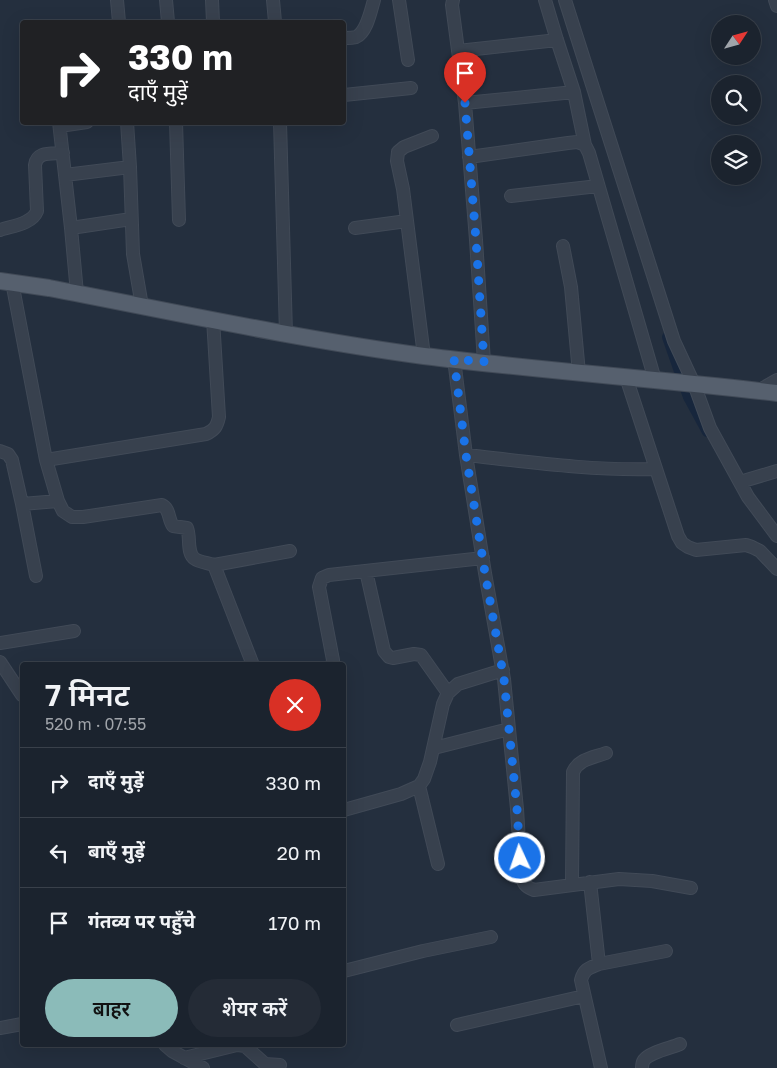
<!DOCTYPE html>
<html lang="hi">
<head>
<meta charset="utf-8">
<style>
  body { margin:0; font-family:"Golos Text","Noto Sans Devanagari",sans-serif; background:#242b36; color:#f1f3f6; height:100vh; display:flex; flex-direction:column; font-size:19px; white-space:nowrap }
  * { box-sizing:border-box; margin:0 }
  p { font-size:16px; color:#a0a4aa }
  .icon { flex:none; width:28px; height:28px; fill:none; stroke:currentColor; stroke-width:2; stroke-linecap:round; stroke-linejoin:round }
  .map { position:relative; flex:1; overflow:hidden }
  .details { position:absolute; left:20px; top:662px; width:326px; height:385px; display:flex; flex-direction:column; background:#1b232e; border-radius:5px; box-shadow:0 5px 20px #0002,0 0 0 1px #39404a }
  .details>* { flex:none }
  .guide { position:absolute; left:20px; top:20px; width:326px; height:105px; border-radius:5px; box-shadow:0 5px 20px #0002,0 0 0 1px #39404a; background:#202124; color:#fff; overflow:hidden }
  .needle { width:32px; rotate:54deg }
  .fabs { position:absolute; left:711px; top:15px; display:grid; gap:10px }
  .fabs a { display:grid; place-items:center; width:50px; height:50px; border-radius:50%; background:#1b232e; box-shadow:0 5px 20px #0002,0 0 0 1px #39404a; font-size:25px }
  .pin { position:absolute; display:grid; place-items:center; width:42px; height:42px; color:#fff; margin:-51px -21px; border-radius:50% 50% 50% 0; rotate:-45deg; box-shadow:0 0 5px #0007 }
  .pin .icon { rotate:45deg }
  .me { position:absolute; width:55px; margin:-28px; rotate:357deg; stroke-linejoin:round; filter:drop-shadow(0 0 4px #0008) }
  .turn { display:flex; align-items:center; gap:18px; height:105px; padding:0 25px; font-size:22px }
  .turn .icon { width:65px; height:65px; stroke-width:2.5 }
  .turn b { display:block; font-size:35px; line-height:42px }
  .round { display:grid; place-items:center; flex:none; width:52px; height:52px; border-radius:26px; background:#242b36 }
  .head { display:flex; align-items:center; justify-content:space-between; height:85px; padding:0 25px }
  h1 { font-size:30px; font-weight:600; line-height:38px }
  .cta { display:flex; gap:10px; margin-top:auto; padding:10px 25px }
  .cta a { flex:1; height:58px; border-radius:30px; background:#8bbbb9; color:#111; font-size:20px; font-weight:600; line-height:58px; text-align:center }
  .cta a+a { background:#242b36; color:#f1f3f6 }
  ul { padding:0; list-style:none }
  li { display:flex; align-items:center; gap:15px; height:70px; padding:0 25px; border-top:1px solid #39404a }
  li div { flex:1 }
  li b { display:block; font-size:19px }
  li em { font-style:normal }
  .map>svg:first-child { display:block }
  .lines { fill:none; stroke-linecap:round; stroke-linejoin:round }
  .canal { stroke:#17263c; stroke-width:10 }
  .minor-casing { stroke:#414a57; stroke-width:14 }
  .major-casing { stroke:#414a57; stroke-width:18 }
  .minor { stroke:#38414e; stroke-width:12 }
  .major { stroke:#56606e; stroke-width:16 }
  .route { stroke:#1a73e8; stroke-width:9; stroke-dasharray:0 16.2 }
</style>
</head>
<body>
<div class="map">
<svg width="777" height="1068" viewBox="0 0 777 1068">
  <rect width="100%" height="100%" fill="#242f3e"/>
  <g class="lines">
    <path class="canal" d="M667 337 688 397 707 432"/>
    <g class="minor-casing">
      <path id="minor" d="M117 0 119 22
        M166 0 168 22
        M212 0 213 22
        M273 0 275 22
        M399 0 408 60
        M453 0 452 5 465 103 476 240 484 362
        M545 0 557 40 574 92 585 145
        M565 0 674 341 694 384 710 428 748 497 777 536
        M775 0 777 6
        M344 38C348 38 353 38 356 37 367 32 371 10 374 0
        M458 51 557 40
        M344 95 411 88
        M465 103 574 92
        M59 122 71 228 77 293
        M127 122 130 167 133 254 142 306
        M176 122 179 220
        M280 122 286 334
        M60 126 87 122
        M469 157 568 143 577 142 585 145 589 153 655 380
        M65 175 130 167
        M511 196 598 186
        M71 228 131 219
        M355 228 407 221
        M0 230C12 226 32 224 37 211L35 165C37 151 51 154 63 153
        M563 246 571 287 579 373
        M12 282 46 460 58 501 63 511 72 517H83L162 505C170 509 168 519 173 526L187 528C191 537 186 553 195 559 199 562 208 563 214 565
        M424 356 403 189 397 161 398 152 404 147 432 136
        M454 359 466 455 485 573 504 679 517 809 521 874C523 883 525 887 534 890L619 879 652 881 691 888
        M626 377 678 536 682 543 688 547 696 550 746 545 752 547 760 551 777 569
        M758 391 777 380
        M0 451 8 454 12 460 22 504 58 501
        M466 455C529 462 592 471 656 469
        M46 460 206 434C215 430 217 426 219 417L213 319
        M740 482 777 471
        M22 504 36 576
        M366 571 384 651 389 657 393 658 414 654 421 655 448 693
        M0 643 74 631
        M0 662 22 695
        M253 665 214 565 290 551
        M332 665 333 660 319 587 322 578 329 575 483 558
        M434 748 509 729
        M419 786 438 864
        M344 810 401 794 419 786 424 779 430 762 443 704 448 693 458 684 503 670
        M590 882 599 964 666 951
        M572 885 573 772C579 759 592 758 606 753
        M599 964C589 968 584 969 581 980L601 1068
        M344 971 423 951 491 937
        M457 1025 584 996
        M0 1028 22 1024
        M165 1045 172 1051 203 1068
        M238 1045 245 1046 265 1064 280 1065
        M184 1058 237 1045
        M642 1068C642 1065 642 1063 644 1060 650 1052 671 1048 680 1044"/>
    </g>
    <g class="major-casing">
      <path id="major" d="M0 281 49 288C174 312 298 339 424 356 542 371 660 379 777 393"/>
    </g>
    <use href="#minor" class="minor"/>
    <use href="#major" class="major"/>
  </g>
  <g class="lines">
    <path class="route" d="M465 103 476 240 484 362 454 359 466 455 485 573 504 679 517 809 520 858"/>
  </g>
</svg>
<div class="fabs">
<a><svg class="needle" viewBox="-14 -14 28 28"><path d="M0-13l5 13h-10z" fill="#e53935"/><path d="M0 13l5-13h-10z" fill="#a0a4aa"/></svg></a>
<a><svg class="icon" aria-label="search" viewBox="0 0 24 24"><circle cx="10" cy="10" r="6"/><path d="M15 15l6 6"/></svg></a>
<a><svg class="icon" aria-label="layers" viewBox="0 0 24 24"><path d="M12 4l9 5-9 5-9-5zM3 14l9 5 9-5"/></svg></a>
</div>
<div class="pin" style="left:465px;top:103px;background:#d93025"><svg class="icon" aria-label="arrive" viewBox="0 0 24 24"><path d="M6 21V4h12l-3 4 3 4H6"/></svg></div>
<svg class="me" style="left:520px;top:858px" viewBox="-20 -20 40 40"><circle r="17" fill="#1a73e8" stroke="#fff" stroke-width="3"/><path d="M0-11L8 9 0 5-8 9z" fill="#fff"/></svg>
<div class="guide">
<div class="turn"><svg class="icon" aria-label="right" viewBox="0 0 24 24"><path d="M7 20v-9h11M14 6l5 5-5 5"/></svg><div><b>330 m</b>दाएँ मुड़ें</div></div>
</div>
<section class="details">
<div class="head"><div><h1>7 मिनट</h1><p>520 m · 07:55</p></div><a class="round" style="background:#d93025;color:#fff"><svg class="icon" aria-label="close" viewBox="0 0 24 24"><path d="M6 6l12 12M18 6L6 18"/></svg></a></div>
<ul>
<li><svg class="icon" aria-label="right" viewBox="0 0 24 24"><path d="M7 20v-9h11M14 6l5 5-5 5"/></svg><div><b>दाएँ मुड़ें</b></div><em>330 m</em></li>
<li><svg class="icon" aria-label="left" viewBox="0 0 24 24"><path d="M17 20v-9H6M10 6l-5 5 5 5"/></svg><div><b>बाएँ मुड़ें</b></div><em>20 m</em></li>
<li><svg class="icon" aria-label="arrive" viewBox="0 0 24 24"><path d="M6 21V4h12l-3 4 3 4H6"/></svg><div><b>गंतव्य पर पहुँचे</b></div><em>170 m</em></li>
</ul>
<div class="cta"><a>बाहर</a><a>शेयर करें</a></div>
</section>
</div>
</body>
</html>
